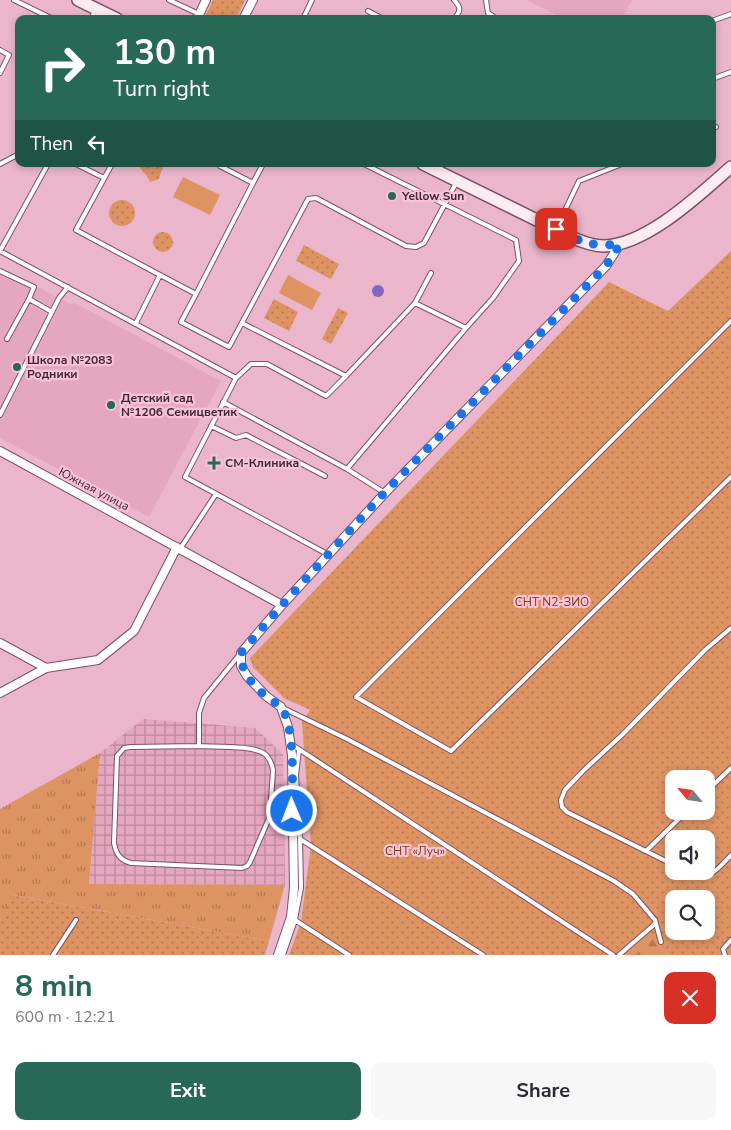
<!DOCTYPE html>
<html lang="en">
<head>
<meta charset="utf-8">
<style>
  body { margin:0; font-family:"Nunito Sans",sans-serif; background:#f7f7f7; color:#2b2b33; height:100vh; display:flex; flex-direction:column; font-size:19px; white-space:nowrap }
  * { box-sizing:border-box; margin:0 }
  p { font-size:16px; color:#7c7c81 }
  .icon { flex:none; width:28px; height:28px; fill:none; stroke:currentColor; stroke-width:2; stroke-linecap:round; stroke-linejoin:round }
  .map { position:relative; height:955px; overflow:hidden }
  .panel { display:flex; flex-direction:column; background:#fff; flex:1 }
  .panel>* { flex:none }
  .guide { position:absolute; left:15px; top:15px; width:701px; height:152px; border-radius:10px; box-shadow:0 2px 8px #0003; background:#276857; color:#fff; overflow:hidden }
  .needle { width:32px; rotate:299deg }
  .tools { position:absolute; left:665px; top:770px; display:grid; gap:10px }
  .tools a { display:grid; place-items:center; width:50px; height:50px; border-radius:10px; background:#fff; box-shadow:0 2px 8px #0003; font-size:25px }
  .pin { position:absolute; display:grid; place-items:center; width:42px; height:42px; color:#fff; margin:-21px; border-radius:10px; box-shadow:0 2px 8px #0006 }
  .me { position:absolute; width:55px; margin:-28px; rotate:359deg; stroke-linejoin:round; filter:drop-shadow(0 0 4px #0008) }
  .turn { display:flex; align-items:center; gap:18px; height:105px; padding:0 15px; font-size:22px }
  .turn .icon { width:65px; height:65px; stroke-width:2.5 }
  .turn b { display:block; font-size:35px; line-height:42px }
  .then { display:flex; align-items:center; height:48px; padding:0 15px; background:#0003; gap:10px; font-size:19px }
  .round { display:grid; place-items:center; flex:none; width:52px; height:52px; border-radius:10px; background:#f7f7f7 }
  .head { display:flex; align-items:center; justify-content:space-between; height:85px; padding:0 15px }
  h1 { font-size:30px; font-weight:700; line-height:38px; color:#276857 }
  .primary-button { display:flex; gap:10px; margin-top:auto; padding:10px 15px }
  .primary-button a { flex:1; height:58px; border-radius:10px; background:#276857; color:#fff; font-size:20px; font-weight:700; line-height:58px; text-align:center }
  .primary-button a+a { background:#f7f7f7; color:#2b2b33 }
  .map>svg:first-child { display:block }
  .built { fill:#e4a7bf }
  .industrial { fill:url(#industrial-grid) }
  .grass { fill:url(#grass-tufts) }
  .forest { fill:url(#forest-firs) }
  .park { fill:url(#park-dots); fill-rule:evenodd }
  .pitch { fill:#dd9362 }
  .water { fill:#7e68c0 }
  .lines { fill:none; stroke-linecap:round; stroke-linejoin:round }
  .service-casing { stroke:#7f5064; stroke-width:6 }
  .minor-casing { stroke:#7f5064; stroke-width:10 }
  .secondary-casing { stroke:#7f5064; stroke-width:14 }
  .service { stroke:#fff; stroke-width:4 }
  .minor { stroke:#fff; stroke-width:8 }
  .secondary { stroke:#fcecf2; stroke-width:11 }
  .route { stroke:#1a73e8; stroke-width:9; stroke-dasharray:0 16.2 }
  .poi-dot { fill:#276857; stroke:#f9c2d7; stroke-width:2 }
  .labels { text-anchor:middle; dominant-baseline:central; stroke-width:4.5; stroke-linejoin:round; paint-order:stroke }
  .poi-label { font-size:12px; font-weight:bold; fill:#3f2a32; stroke:#f9c2d7; text-anchor:start }
  .street-label { font-size:12px; fill:#3f2a32; stroke:#f9c2d7 }
  .park-label { font-size:12px; fill:#773e11; stroke:#f9c2d7 }
</style>
</head>
<body>
<div class="map">
<svg width="731" height="955" viewBox="0 0 731 955">
  <defs>
    <pattern id="industrial-grid" width="8" height="8" patternUnits="userSpaceOnUse" patternTransform="scale(1.25)"><rect width="8" height="8" fill="#e4a7bf"/><path d="M0 4h8M4 0v8" fill="none" stroke="#ba889c"/></pattern>
    <pattern id="grass-tufts" width="24" height="20" patternUnits="userSpaceOnUse" patternTransform="scale(1.25)"><rect width="24" height="20" fill="#dd9362"/><path d="M3 7l-1-3M5 7V3M7 7l1-3M15 17l-1-3M17 17v-4M19 17l1-3" fill="none" stroke="#b57851"/></pattern>
    <pattern id="forest-firs" width="22" height="20" patternUnits="userSpaceOnUse" patternTransform="scale(1.25)"><rect width="22" height="20" fill="#dd9362"/><path d="M5 1l3.5 6h-7zM16 11l3.5 6h-7z" fill="#b57851"/></pattern>
    <pattern id="park-dots" width="8" height="8" patternUnits="userSpaceOnUse" patternTransform="scale(1.25)"><rect width="8" height="8" fill="#dd9362"/><path d="M2 2h.1M6 6h.1" fill="none" stroke="#b57851" stroke-width="1.8" stroke-linecap="round"/></pattern>
  </defs>
  <rect width="100%" height="100%" fill="#ebb6cb"/>
  <path class="built" d="M527 0H632L622 19H564Z
    M0 268 65 301 70 304 75 303 221 381 149 517 0 438Z"/>
  <path class="industrial" d="M143 719 255 728 283 754 285 885 89 884 100 753Z"/>
  <path class="grass" d="M100 753 89 884 285 885 269 941 14 895 0 921V809Z"/>
  <path class="forest" d="M651 932 660 945 664 955H625Z"/>
  <path class="park" d="M213 0H245L236 19H204Z
    M138 164H165L161 172 159 179 150 182C148 174 141 172 138 164Z
    M109 213a13 13 0 1 1 26 0a13 13 0 1 1-26 0Z
    M153 242a10 10 0 1 1 20 0a10 10 0 1 1-20 0Z
    M304 245 339 264 331 279 296 261Z
    M731 251V955H664L660 945 651 933 625 955H289L301 922 311 845 302 722 310 710 284 698 253 667 250 658 609 282 668 311ZM674 779H706V811H674ZM674 839H706V871H674ZM674 899H706V931H674Z
    M274 299 298 312 289 331 264 318Z
    M338 308 348 313 331 344 322 339Z
    M13 895 269 941 265 955H0V921Z"/>
  <path class="pitch" d="M183 177 220 195 210 215 173 197Z
    M288 275 321 293 312 310 279 293Z"/>
  <path class="water" d="M372 291a6 6 0 1 1 12 0a6 6 0 1 1-12 0Z"/>
  <g class="lines">
    <g class="service-casing">
      <path id="service" d="M14 0 53 19
        M169 0 199 14
        M454 0C461 7 461 11 454 19
        M486 0 488 13 497 19
        M368 11 383 19
        M91 19 95 11
        M303 19 312 0
        M712 21 731 14
        M0 50 9 55 0 73
        M712 79 731 72
        M712 128 716 127
        M0 164 19 154
        M76 164 104 178
        M112 164 76 230 160 275
        M253 183 263 164
        M557 227 579 181 622 164
        M0 251 236 378 185 477 329 555
        M0 251 48 164
        M0 271 34 287 29 299
        M196 294 181 322 229 347 308 199 316 198 406 246 416 247 424 243 456 183
        M415 303 431 273
        M731 321 356 697 451 751 731 477
        M136 323 160 275 196 294 253 183 220 166 221 164
        M242 323 346 376 415 303 466 328 493 298 519 261 516 240 364 164
        M7 339 29 299 52 312
        M236 378 251 364H267L326 396 346 376
        M223 402 347 469 385 493
        M0 415 59 298 68 287
        M211 426 236 438 246 435 325 476
        M347 469 466 328
        M180 549 216 494
        M283 708 347 739 614 881 633 894 655 920 661 942
        M291 744 613 955
        M199 746C215 747 256 745 266 755 270 759 272 765 273 770L270 816 250 862 247 866 242 868 131 863C120 860 116 854 114 843L117 756 124 748 130 747Z
        M199 746V713L204 698 240 654
        M706 792 731 768
        M300 839 483 955
        M646 851 687 811
        M674 865 567 812 562 807 561 800 565 790 583 771 623 734 705 650 731 628
        M687 871C711 881 716 871 731 855
        M295 920 349 955
        M53 955 76 920
        M283 955 295 920 301 888 300 839 296 775 299 750
        M619 955 656 923
        M725 955 723 949 731 940"/>
    </g>
    <g class="minor-casing">
      <path id="minor" d="M197 19 206 0
        M243 19 253 0
        M0 451 282 605
        M0 643 46 668
        M0 693 46 668 98 660 134 631 177 547
        M278 955 291 917 294 888 292 755 288 727 281 707 266 696 247 676 241 666V653L282 605 385 493 606 266 620 244"/>
    </g>
    <g class="secondary-casing">
      <path id="secondary" d="M78 0 117 19
        M423 164 571 237C582 242 592 246 604 246 647 245 700 194 731 167"/>
    </g>
    <use href="#service" class="service"/>
    <use href="#minor" class="minor"/>
    <use href="#secondary" class="secondary"/>
  </g>
  <g class="lines">
    <path class="route" d="M292 811C292 787 296 727 281 707 278 704 272 701 268 698 253 686 242 673 240 654L282 605 385 492 606 266 620 244C591 247 581 242 556 229"/>
  </g>
  <g class="poi-dot">
    <circle cx="392" cy="196" r="5"/>
    <circle cx="17" cy="367" r="5"/>
    <circle cx="111" cy="405" r="5"/>
    <path d="M211.5 455.5h5v5h5v5h-5v5h-5v-5h-5v-5h5z"/>
  </g>
  <g class="labels">
    <g class="poi-label">
      <text x="402" y="196">Yellow Sun</text>
      <text x="27" y="360">Школа №2083<tspan x="27" dy="14">Родники</tspan></text>
      <text x="121" y="398">Детский сад<tspan x="121" dy="14">№1206 Семицветик</tspan></text>
      <text x="225" y="463">СМ-Клиника</text>
    </g>
    <g class="street-label">
      <text transform="translate(94 489) rotate(28)">Южная улица</text>
    </g>
    <g class="park-label">
      <text x="552" y="602">СНТ N2-ЗИО</text>
      <text x="415" y="851">СНТ «Луч»</text>
    </g>
  </g>
</svg>
<div class="tools">
<a><svg class="needle" viewBox="-14 -14 28 28"><path d="M0-13l5 13h-10z" fill="#e53935"/><path d="M0 13l5-13h-10z" fill="#7c7c81"/></svg></a>
<a><svg class="icon" aria-label="sound" viewBox="0 0 24 24"><path d="M4 9h4l5-4v14l-5-4H4zM17 9q2 3 0 6"/></svg></a>
<a><svg class="icon" aria-label="search" viewBox="0 0 24 24"><circle cx="10" cy="10" r="6"/><path d="M15 15l6 6"/></svg></a>
</div>
<div class="pin" style="left:556px;top:229px;background:#d93025"><svg class="icon" aria-label="arrive" viewBox="0 0 24 24"><path d="M6 21V4h12l-3 4 3 4H6"/></svg></div>
<svg class="me" style="left:292px;top:811px" viewBox="-20 -20 40 40"><circle r="17" fill="#1a73e8" stroke="#fff" stroke-width="3"/><path d="M0-11L8 9 0 5-8 9z" fill="#fff"/></svg>
<div class="guide">
<div class="turn"><svg class="icon" aria-label="right" viewBox="0 0 24 24"><path d="M7 20v-9h11M14 6l5 5-5 5"/></svg><div><b>130 m</b>Turn right</div></div>
<div class="then">Then<svg class="icon" aria-label="left" viewBox="0 0 24 24"><path d="M17 20v-9H6M10 6l-5 5 5 5"/></svg></div>
</div>
</div>
<section class="panel">
<div class="head"><div><h1>8 min</h1><p>600 m · 12:21</p></div><a class="round" style="background:#d93025;color:#fff"><svg class="icon" aria-label="close" viewBox="0 0 24 24"><path d="M6 6l12 12M18 6L6 18"/></svg></a></div>
<div class="primary-button"><a>Exit</a><a>Share</a></div>
</section>
</body>
</html>
